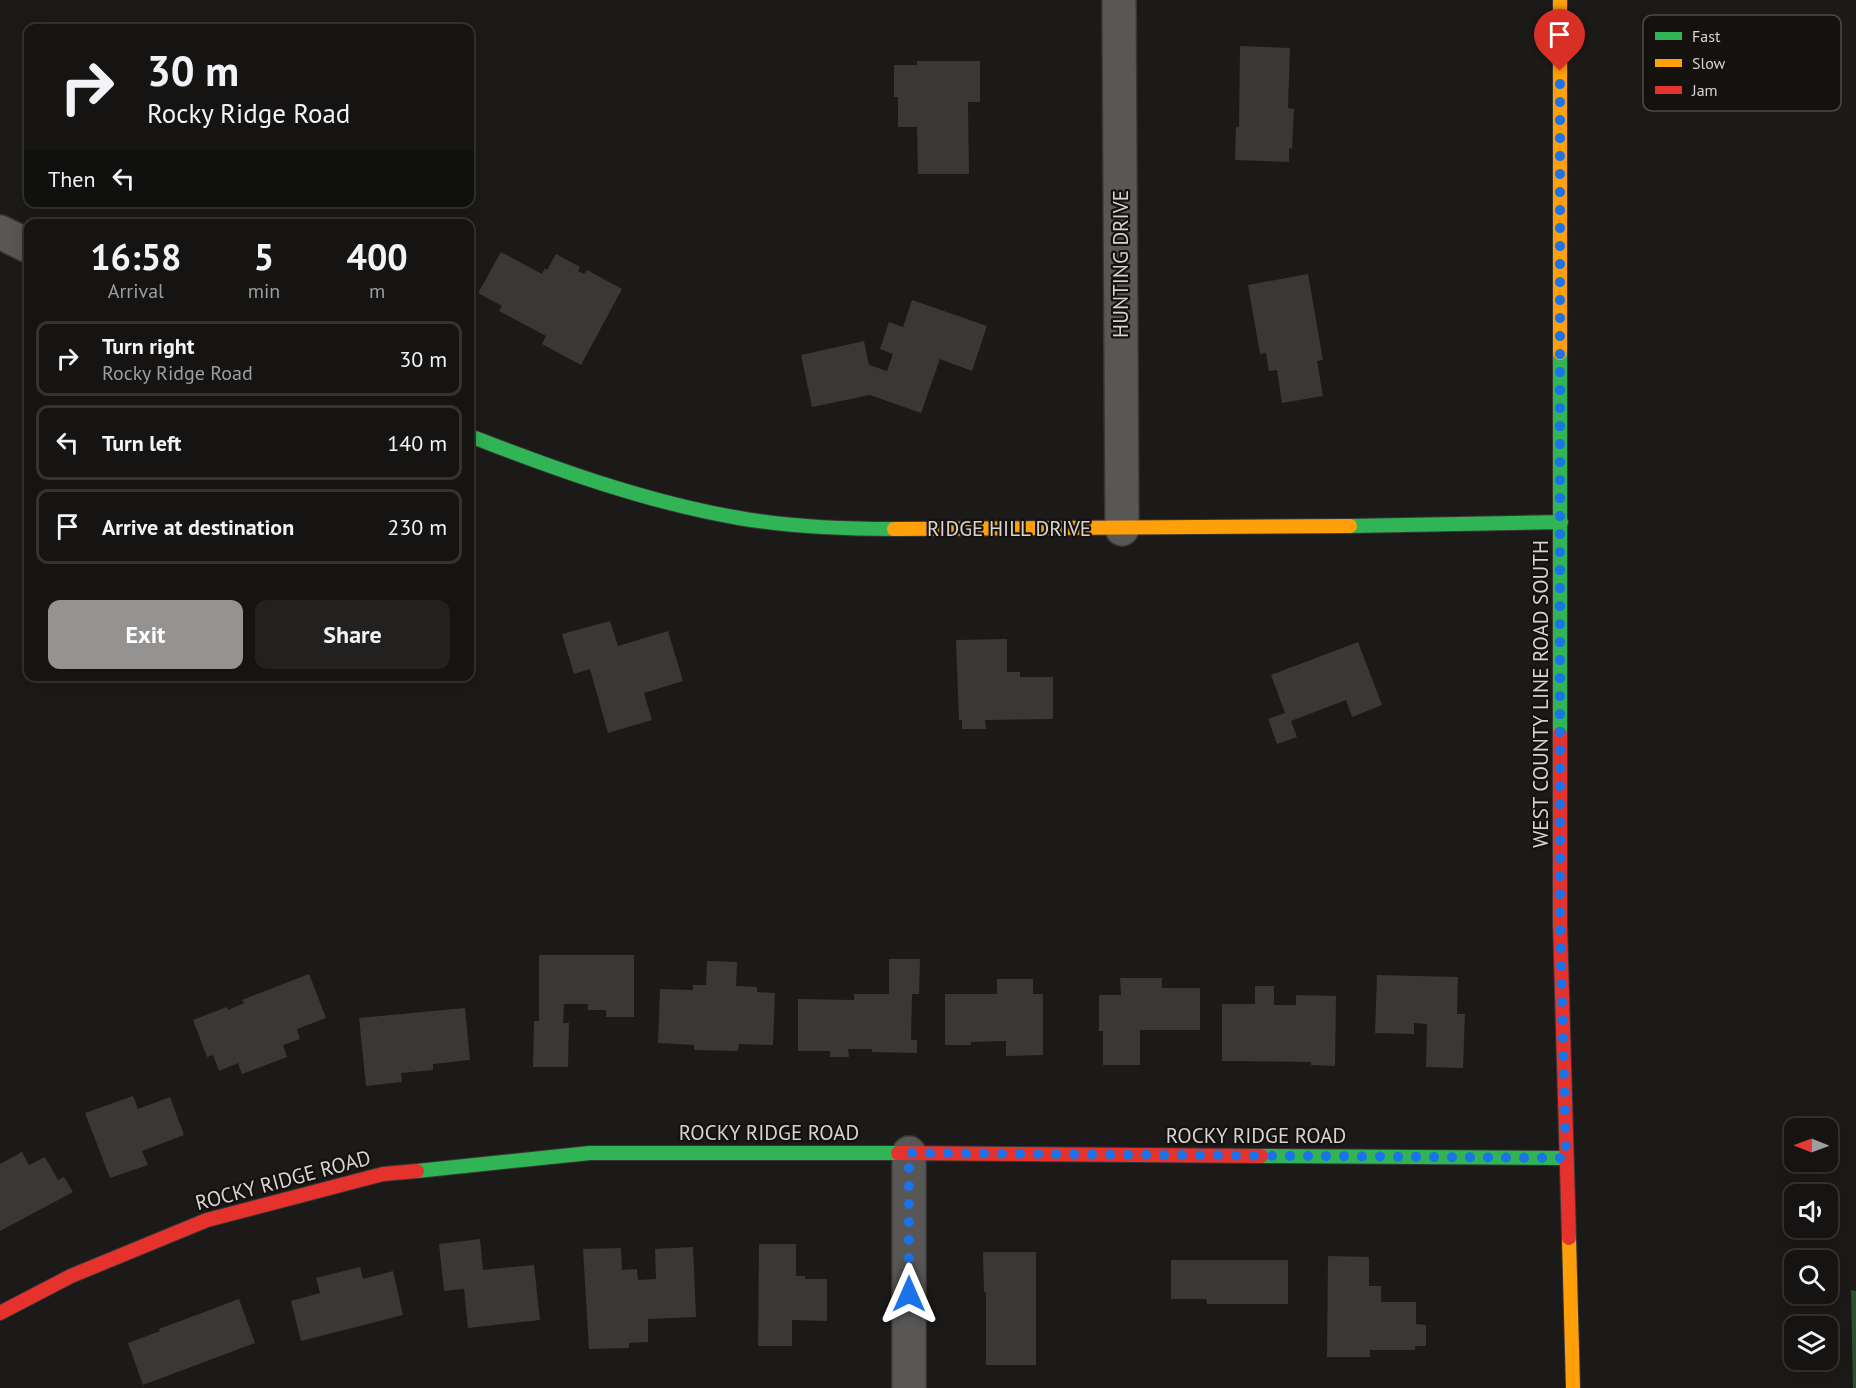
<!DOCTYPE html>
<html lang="en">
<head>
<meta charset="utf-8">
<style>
  body { margin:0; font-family:"PT Sans",sans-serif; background:#222120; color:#f1f3f6; height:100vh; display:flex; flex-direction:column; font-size:22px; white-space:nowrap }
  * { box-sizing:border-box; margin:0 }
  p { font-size:20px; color:#9d9e9f }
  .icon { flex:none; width:33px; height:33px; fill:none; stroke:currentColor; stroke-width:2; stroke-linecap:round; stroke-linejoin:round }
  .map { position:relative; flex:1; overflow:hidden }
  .details { position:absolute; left:24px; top:219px; width:450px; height:462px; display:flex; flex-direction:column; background:#151412; border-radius:12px; box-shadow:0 3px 15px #0003,0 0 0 2px #343332 }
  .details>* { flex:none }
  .banner { position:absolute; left:24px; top:24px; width:450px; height:183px; border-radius:12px; box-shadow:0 3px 15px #0003,0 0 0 2px #343332; background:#151412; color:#f1f3f6; overflow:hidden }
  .needle { width:39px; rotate:271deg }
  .buttons { position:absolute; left:1784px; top:1118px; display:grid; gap:12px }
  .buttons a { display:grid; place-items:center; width:54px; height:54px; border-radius:12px; background:#151412; box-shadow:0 3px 15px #0003,0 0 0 2px #343332; font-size:30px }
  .pin { position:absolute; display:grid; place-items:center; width:51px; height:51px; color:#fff; margin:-62px -26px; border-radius:50% 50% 50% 0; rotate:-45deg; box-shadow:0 0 6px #0007 }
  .pin .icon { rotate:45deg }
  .me { position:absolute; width:66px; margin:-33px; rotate:0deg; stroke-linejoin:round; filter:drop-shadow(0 0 4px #0008) }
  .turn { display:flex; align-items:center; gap:21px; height:126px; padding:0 24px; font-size:27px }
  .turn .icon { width:78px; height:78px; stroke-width:2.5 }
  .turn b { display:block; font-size:42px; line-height:51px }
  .then { display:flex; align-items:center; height:57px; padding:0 24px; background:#0003; gap:12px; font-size:22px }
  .eta { display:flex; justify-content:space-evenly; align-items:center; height:102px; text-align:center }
  .eta b { font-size:36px; font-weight:600; line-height:42px }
  .cta { display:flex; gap:12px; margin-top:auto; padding:12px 24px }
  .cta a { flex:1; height:69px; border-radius:12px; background:#959391; color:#fff; font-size:24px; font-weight:600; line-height:69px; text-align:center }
  .cta a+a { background:#222120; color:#f1f3f6 }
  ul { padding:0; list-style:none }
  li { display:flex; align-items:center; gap:18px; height:75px; margin:0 12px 9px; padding:0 12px; border:3px solid #343332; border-radius:12px }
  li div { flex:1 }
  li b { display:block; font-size:22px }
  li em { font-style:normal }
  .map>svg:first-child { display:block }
  .forest { fill:#2c502f }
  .building { fill:#393836 }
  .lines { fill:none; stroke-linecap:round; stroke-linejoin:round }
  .street-casing { stroke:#383635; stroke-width:36 }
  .fast-casing { stroke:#383635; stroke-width:16 }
  .slow-casing { stroke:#383635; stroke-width:16 }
  .jam-casing { stroke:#383635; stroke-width:16 }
  .street { stroke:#585755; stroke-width:33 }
  .fast { stroke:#30b455; stroke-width:14 }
  .slow { stroke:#ff9f0a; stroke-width:14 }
  .jam { stroke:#e5322d; stroke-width:14 }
  .route { stroke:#1a73e8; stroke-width:10; stroke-dasharray:0 18 }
  .labels { text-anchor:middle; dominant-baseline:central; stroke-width:4.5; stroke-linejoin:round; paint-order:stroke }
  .street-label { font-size:21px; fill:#d6d4d2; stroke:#14110f }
  .key { fill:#14110f; stroke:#4e4c4a; stroke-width:1.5 }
  .key-label { font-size:16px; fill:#d6d4d2 }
</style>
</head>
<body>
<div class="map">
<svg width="1856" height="1388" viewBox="0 0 1856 1388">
  <rect width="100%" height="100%" fill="#1c1a18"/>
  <path class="forest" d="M1851 1290 1856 1291V1388H1853Z"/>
  <path class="building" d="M1240 46 1290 48 1288 108 1294 109 1292 149 1289 148V162L1235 160 1236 127H1239Z
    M917 61H980V102H968L969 174H918L917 127H898V97H894V65H917Z
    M501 252 542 274 545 268 547 270 556 254 580 267 578 271 584 274 587 270 622 289 581 365 542 344 546 336 499 311 502 306 478 293Z
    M1308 274 1323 360 1317 361 1323 396 1282 403 1277 370 1269 371 1266 353 1260 354 1248 285Z
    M912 300 987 326 972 371 940 359 921 413 870 395 812 407 801 355 864 341 869 365 887 371 893 354 880 349 889 322 903 327Z
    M610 621 618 646 668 631 683 681 644 693 652 720 608 733 590 669 574 674 562 634Z
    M1007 639V672H1020V677H1053V719L985 720 986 729H962V720H959L956 640Z
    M1358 642 1382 705 1352 717 1346 700 1291 721 1297 737 1277 744 1268 719 1285 713 1271 675Z
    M539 955H634V1017H606V1010H588V1004H564L563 1023H569L568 1067H533L534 1021H539Z
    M889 959H920L919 994H912L911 1040H917V1053L872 1052V1049H848L849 1057H830V1051H798V999L854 1000V994H889Z
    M707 961 737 962 736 986 757 987V992L775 993 773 1045 739 1044 738 1051 694 1050V1045L658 1043 660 989 693 990V985H706Z
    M309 974 326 1018 297 1029 300 1039 283 1045 287 1057 242 1074 238 1063 219 1071 213 1055 207 1057 193 1020 227 1007 228 1010 244 1003 242 1000Z
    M1377 975 1458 977 1457 1014H1465L1463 1068 1426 1067 1427 1024 1414 1023V1034L1375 1033Z
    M1120 978H1162V988H1200V1030H1140V1065H1103V1031H1099V995H1121Z
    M997 979H1033V994H1043V1055L1006 1056V1041L971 1042V1045H945V994H997Z
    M1255 986H1274V1005H1296V995L1336 996 1335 1066 1311 1065V1062L1222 1061V1004H1255Z
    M465 1008 470 1060 433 1064V1070L401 1073 402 1082 366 1086 359 1018Z
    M133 1096 138 1109 170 1097 184 1135 142 1151 148 1165 110 1178 85 1113Z
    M22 1152 29 1165 45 1157 58 1180 64 1177 73 1192 0 1231V1164Z
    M480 1239 483 1270 534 1265 540 1320 468 1328 464 1289 444 1291 439 1244Z
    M759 1244H796V1276H805V1279H827V1321L792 1320V1346H758Z
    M693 1247 696 1317 648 1319V1342L629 1343V1348L589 1349 583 1249 621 1248 622 1270 637 1269 638 1280 656 1279 655 1249Z
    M983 1252H1036V1365H986V1292H984Z
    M1328 1256 1369 1257V1286H1381V1302H1416V1324L1426 1325V1346H1415V1350H1370V1357H1327Z
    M1171 1260H1288V1304H1207L1206 1299H1171Z
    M360 1267 363 1279 393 1271 403 1315 301 1341 291 1301 320 1293 316 1278Z
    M239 1299 255 1343 143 1385 128 1343 160 1331 159 1329Z"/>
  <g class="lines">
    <g class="street-casing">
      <path id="street" d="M1119 0 1122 529
        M0 232 28 246
        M909 1153V1388"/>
    </g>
    <g class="fast-casing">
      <path id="fast" d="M1560 353V734
        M470 436C558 470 646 502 739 518 790 527 842 529 894 529
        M1350 526 1561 522
        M1261 1156 1566 1158
        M417 1171 590 1153H898"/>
    </g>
    <g class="slow-casing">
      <path id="slow" d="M1560 0V353
        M894 529 1350 526
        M1569 1238 1573 1388"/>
    </g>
    <g class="jam-casing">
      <path id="jam" d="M1560 734V924L1569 1238
        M898 1153 1261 1156
        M0 1313 71 1276 207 1220 383 1174 417 1171"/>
    </g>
    <use href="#street" class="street"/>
    <use href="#fast" class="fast"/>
    <use href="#slow" class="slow"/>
    <use href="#jam" class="jam"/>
  </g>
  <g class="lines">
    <path class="route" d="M909 1294V1153L1566 1158 1560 924V71"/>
  </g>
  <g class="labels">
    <g class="street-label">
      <text transform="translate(1120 264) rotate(-90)">HUNTING DRIVE</text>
      <text x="1009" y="528">RIDGE HILL DRIVE</text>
      <text transform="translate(1540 694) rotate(-90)">WEST COUNTY LINE ROAD SOUTH</text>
      <text x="769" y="1132">ROCKY RIDGE ROAD</text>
      <text x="1256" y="1135">ROCKY RIDGE ROAD</text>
      <text transform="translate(283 1180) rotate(-15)">ROCKY RIDGE ROAD</text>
    </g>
  </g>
  <rect x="1643" y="15" width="198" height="96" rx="9" class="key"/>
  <rect x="1655" y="32" width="27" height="8" fill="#30b455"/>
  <rect x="1655" y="59" width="27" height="8" fill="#ff9f0a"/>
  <rect x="1655" y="86" width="27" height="8" fill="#e5322d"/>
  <g class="key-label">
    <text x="1692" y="42">Fast</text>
    <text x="1692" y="69">Slow</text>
    <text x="1692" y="96">Jam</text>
  </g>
</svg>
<div class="buttons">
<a><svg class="needle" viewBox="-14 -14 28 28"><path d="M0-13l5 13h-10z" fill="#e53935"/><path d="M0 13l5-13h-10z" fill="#9d9e9f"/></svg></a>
<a><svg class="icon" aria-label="sound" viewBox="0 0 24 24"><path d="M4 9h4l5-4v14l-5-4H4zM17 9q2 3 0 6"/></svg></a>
<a><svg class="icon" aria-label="search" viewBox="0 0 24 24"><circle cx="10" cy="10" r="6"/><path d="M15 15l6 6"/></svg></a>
<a><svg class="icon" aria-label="layers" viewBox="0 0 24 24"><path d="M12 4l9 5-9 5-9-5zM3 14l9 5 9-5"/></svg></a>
</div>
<div class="pin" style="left:1560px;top:71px;background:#d93025"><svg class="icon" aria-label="arrive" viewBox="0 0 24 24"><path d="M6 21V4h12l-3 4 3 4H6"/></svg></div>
<svg class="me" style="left:909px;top:1294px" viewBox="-20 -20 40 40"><path d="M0-17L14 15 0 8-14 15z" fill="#1a73e8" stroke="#fff" stroke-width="4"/></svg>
<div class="banner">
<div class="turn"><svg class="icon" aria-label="right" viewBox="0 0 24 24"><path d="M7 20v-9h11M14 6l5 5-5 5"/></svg><div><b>30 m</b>Rocky Ridge Road</div></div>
<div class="then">Then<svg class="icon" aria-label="left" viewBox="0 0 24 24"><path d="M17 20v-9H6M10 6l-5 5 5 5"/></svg></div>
</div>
<section class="details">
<div class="eta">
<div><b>16:58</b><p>Arrival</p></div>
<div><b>5</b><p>min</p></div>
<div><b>400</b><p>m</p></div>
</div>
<ul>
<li><svg class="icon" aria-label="right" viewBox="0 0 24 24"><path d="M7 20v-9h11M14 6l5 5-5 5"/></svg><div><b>Turn right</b><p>Rocky Ridge Road</p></div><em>30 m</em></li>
<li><svg class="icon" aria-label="left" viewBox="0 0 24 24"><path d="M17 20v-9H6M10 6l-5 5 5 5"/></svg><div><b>Turn left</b></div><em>140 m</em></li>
<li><svg class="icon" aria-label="arrive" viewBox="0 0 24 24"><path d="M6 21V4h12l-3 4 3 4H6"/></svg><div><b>Arrive at destination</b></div><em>230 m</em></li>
</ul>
<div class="cta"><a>Exit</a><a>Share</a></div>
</section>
</div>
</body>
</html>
